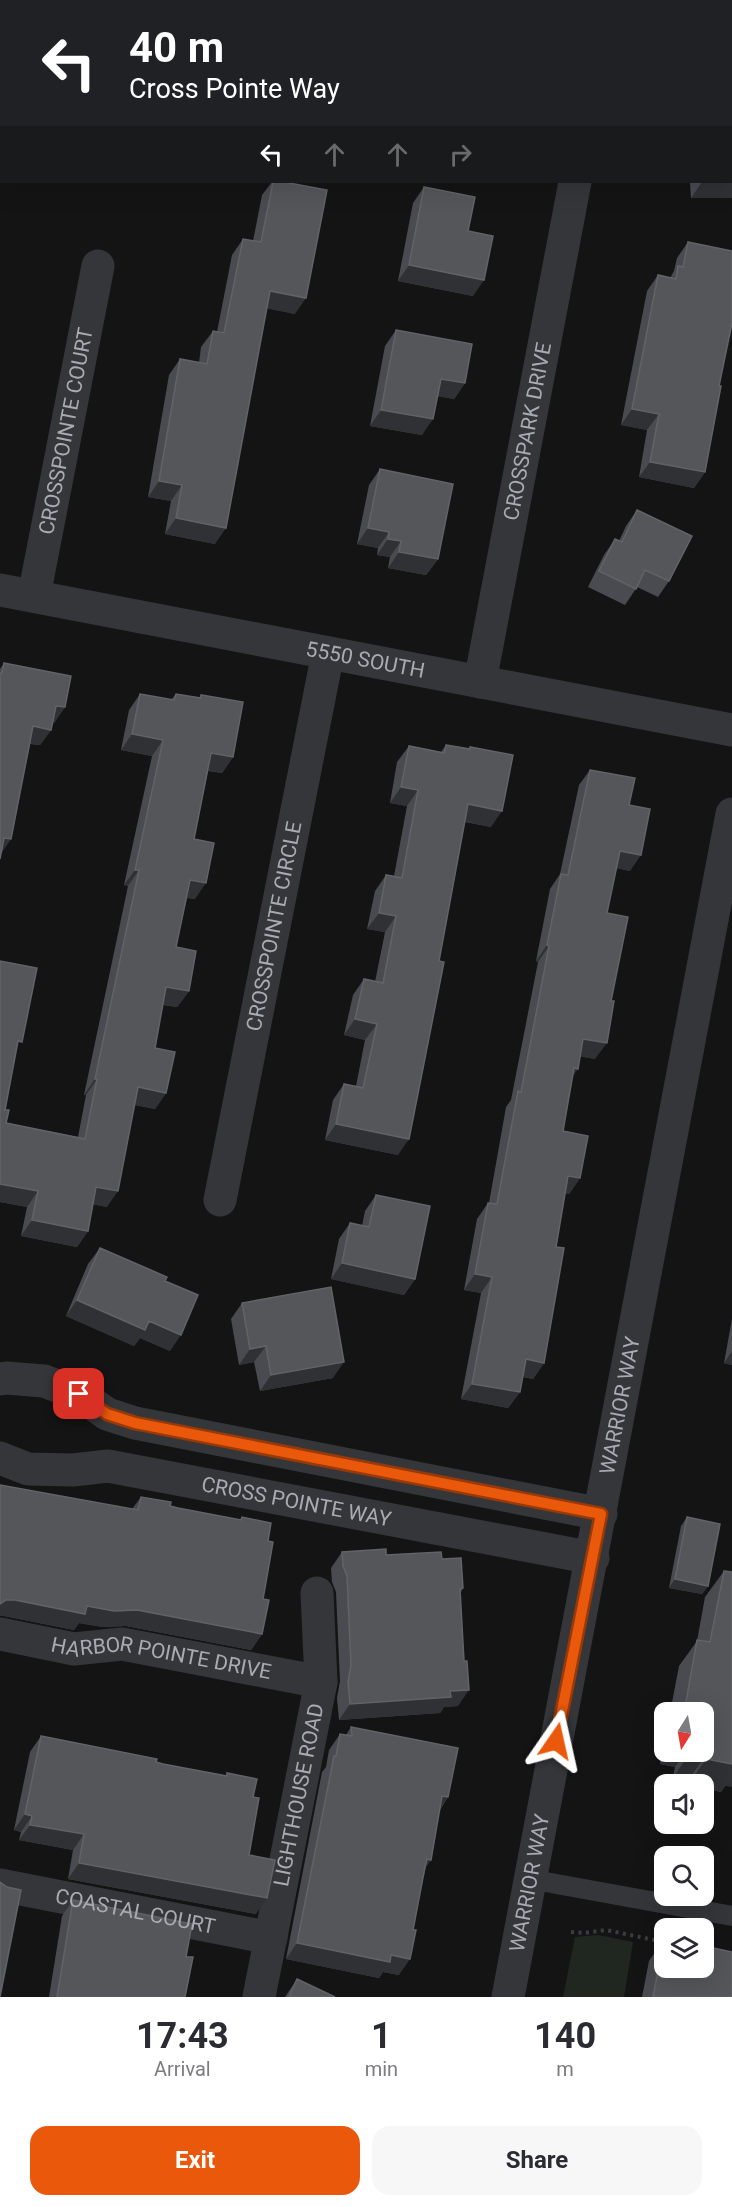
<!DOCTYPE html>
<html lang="en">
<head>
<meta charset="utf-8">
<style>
  body { margin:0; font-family:Roboto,sans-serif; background:#f7f7f7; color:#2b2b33; height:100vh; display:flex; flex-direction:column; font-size:22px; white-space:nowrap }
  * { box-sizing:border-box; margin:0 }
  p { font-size:20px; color:#7c7c81 }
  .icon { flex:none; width:33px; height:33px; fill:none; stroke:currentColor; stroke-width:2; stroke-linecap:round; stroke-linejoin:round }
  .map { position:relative; height:1997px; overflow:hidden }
  .panel { display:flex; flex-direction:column; background:#fff; flex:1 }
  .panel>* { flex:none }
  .guide { position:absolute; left:0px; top:0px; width:732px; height:183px; box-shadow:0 6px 24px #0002; background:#202124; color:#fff; overflow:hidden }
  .needle { width:39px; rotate:191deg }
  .tools { position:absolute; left:654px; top:1702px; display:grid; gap:12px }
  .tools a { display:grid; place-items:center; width:60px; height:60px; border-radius:12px; background:#fff; box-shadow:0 6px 24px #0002; font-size:30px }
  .pin { position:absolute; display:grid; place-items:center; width:51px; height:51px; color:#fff; margin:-26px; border-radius:12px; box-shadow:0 3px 9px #0006 }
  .me { position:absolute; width:66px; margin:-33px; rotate:11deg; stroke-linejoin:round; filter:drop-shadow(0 0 4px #0008) }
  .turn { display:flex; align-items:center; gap:21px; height:126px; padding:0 30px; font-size:27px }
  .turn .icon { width:78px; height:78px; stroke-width:2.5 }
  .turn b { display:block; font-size:42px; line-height:51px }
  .lanes { display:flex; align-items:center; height:57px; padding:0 30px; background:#0003; justify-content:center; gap:30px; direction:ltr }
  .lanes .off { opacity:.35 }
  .eta { display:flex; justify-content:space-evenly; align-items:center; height:102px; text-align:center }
  .eta b { font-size:36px; font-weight:700; line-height:42px }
  .cta { display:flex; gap:12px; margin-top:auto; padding:12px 30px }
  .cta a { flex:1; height:69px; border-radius:18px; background:#ea580c; color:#fff; font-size:24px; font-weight:700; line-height:69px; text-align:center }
  .cta a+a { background:#f7f7f7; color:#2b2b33 }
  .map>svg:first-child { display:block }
  .grass { fill:#202721 }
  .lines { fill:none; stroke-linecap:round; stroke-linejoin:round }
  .path { stroke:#3b3d41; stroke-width:4; stroke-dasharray:3 4.5; stroke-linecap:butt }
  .lane { stroke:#35363a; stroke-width:20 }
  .street { stroke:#35363a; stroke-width:33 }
  .wall { fill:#4a4b50 }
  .shaded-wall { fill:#303134 }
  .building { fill:#54565a; stroke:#616368; stroke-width:1.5 }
  .route-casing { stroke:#983908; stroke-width:15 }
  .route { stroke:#ea580c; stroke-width:10 }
  .labels { text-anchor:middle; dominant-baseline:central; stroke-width:6; stroke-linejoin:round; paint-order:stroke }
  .street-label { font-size:21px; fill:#a7abb4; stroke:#0f0f10 }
</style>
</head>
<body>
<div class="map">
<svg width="732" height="1997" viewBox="0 0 732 1997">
  <rect width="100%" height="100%" fill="#141415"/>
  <path class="grass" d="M598 1935 633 1942 624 1997H563L575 1937Z"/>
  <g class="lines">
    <path class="path" d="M571 1932 584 1933 606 1930 664 1942"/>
    <path class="lane" d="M529 1879 732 1916"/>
    <g class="street">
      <path d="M556 0 557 2"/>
      <path d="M13 2V0"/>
      <path id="s1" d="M0 590 732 730"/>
      <path id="s2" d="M34 596 98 266"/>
      <path id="s3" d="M480 682 575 182"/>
      <path id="s4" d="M220 1200 328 653"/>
      <path d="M0 1379 6 1378 44 1381 79 1394 107 1414 135 1423 601 1514"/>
      <path id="s5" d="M0 1458 28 1469 73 1470 108 1466 593 1558"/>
      <path id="s6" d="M0 1634 74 1649 122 1644 321 1682"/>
      <path id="s7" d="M0 1885 271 1938"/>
      <path id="s8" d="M259 1997 321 1682 317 1593"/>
      <path id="s9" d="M508 1997 732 814"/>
    </g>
  </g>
  <path class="wall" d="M389 0H472L467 2H389Z
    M272 182H284L295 314 267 308 215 544 165 534 171 501 148 497 169 375 180 359 199 363 201 347 213 331 217 332 232 255 243 239 253 241 262 195Z
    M690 182H730L732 198H691Z
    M424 187 468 231 473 296 398 281 413 203Z
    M688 242 719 386 705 472 694 488 639 477 647 430 621 425 647 291 658 275 670 278 674 271 677 258Z
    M396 330 465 383 454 399 438 396 422 435 370 426 385 346Z
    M380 469 438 559 426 575 388 568 390 557 377 555 378 548 357 544 369 485Z
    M637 510 669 581 658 597 637 587 625 605 588 587 604 555 615 539 619 541 626 526Z
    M4 663 65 707 54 723 52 722 51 730 40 745 30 744 11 839 1 853 0 859V669Z
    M140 694 171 700 176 694 199 698 201 695 233 757 222 773 208 771 194 839 195 899 187 898 176 947 189 991 177 1007 163 1005 155 1048 166 1093 155 1109 135 1105 107 1207 93 1204 88 1231 77 1247 21 1236 27 1207 0 1202V961L17 1048 5 1110 6 1123 78 1137 86 1095H84L128 886 124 885 152 756 121 750 129 710Z
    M446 745 469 749 470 747 491 827 465 822 398 1155 325 1140 333 1100 344 1084 356 1086 365 1040 344 1035 353 995 364 979 375 982 385 932 367 929 375 891 386 875 394 876 407 806 390 803 397 762 409 746 441 752Z
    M590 770 629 805 630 871 616 868 607 913 595 1059 580 1056 572 1077 563 1131 580 1178 569 1194 565 1193 556 1247 544 1363 533 1379 523 1377 520 1392 508 1408 461 1399 481 1293 464 1290 477 1219 488 1203H489L506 1107 511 1100 538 962 536 961 550 889 560 874 579 785Z
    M376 1195 415 1279 404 1295 331 1279 339 1239 350 1223 362 1226 365 1211Z
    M100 1248 165 1281 170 1351 140 1338 134 1346 66 1316 88 1264Z
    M242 1303 333 1378 260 1391 254 1362 239 1365 231 1319Z
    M732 1319V1365L724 1363Z
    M141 1497 178 1508 240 1520 242 1517 268 1541 263 1599 262 1634 251 1650 126 1626 103 1627 79 1623 74 1630 4 1616 132 1509Z
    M687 1517 708 1586 702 1594 669 1588 681 1526Z
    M342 1552 442 1559 463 1588 461 1592 458 1706 444 1707 440 1713 339 1720 337 1698 340 1681 336 1592 332 1582 331 1568Z
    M724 1571 725 1786 721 1792 704 1788V1785H688V1780L673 1777 675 1767 660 1764 664 1742V1752H704V1713H670L679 1666 697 1641 705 1597Z
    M351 1727 448 1797 440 1810 399 1975 383 1972 379 1978 286 1959 322 1772 326 1767 329 1750 340 1734 346 1735Z
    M41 1736 163 1764 225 1776 227 1773 253 1797 249 1855 256 1914 68 1879 73 1850 19 1840 21 1832 14 1830 30 1752Z
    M73 1900 186 1957 185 1997H49L62 1916Z
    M664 1939 732 1997H642L649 1961Z
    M297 1979 335 1997H285Z"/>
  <path class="shaded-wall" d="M455 0H472L467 2H454Z
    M732 45V61H730V46Z
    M702 182H732V198H691Z
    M409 265 484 280 473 296 398 281Z
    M270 291 306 298 295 314 259 307Z
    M441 379 465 383 454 399 430 395Z
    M632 409 659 414 647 430 621 425Z
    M381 410 433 419 422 435 370 426Z
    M650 462 705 472 694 488 639 477Z
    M159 481 182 485 171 501 148 497Z
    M176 518 226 528 215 544 165 534Z
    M368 528 389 532 378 548 357 544Z
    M388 539 401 541 390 557 377 555Z
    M399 552 438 559 426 575 388 568Z
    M56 706 65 707 54 723 45 721Z
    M33 726 51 730 40 745 22 742Z
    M132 734 163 740 152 756 121 750Z
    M211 753 233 757 222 773 200 769Z
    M401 787 418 790 407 806 390 803Z
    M468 804 502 811 491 827 457 820Z
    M4 838 11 839 0 855Z
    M620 851 641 855 630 871 608 866Z
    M135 870H139L128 886 124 885Z
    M190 880 206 883 195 899 179 896Z
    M379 913 396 916 385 932 367 929Z
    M547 945 549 946 538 962 536 961Z
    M166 987 189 991 177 1007 155 1003Z
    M355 1019 377 1024 365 1040 344 1035Z
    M583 1039 607 1043 595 1059 572 1055Z
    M574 1068 578 1069 567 1085Z
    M95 1079H97L86 1095H84Z
    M138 1087 166 1093 155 1109 127 1103Z
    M336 1124 409 1139 398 1155 325 1140Z
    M568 1176 580 1178 569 1194 557 1192Z
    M0 1184 38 1191 27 1207 0 1202Z
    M96 1187 118 1191 107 1207 85 1203Z
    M32 1220 88 1231 77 1247 21 1236Z
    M342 1263 415 1279 404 1295 331 1279Z
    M475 1274 492 1277 481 1293 464 1290Z
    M77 1300 149 1321 181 1335 170 1351 140 1338 134 1346 66 1316Z
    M266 1346 254 1362 239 1365 250 1349Z
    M732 1351V1365L724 1363Z
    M526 1359 544 1363 533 1379 515 1375Z
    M344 1362 333 1378 260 1391 271 1375Z
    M472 1384 520 1392 508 1408 461 1399Z
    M675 1579 708 1586 702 1594 669 1588Z
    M6 1600H15L137 1610 262 1634 251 1650 126 1626 103 1627 79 1623 74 1630 4 1616H0V1604Z
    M469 1690 458 1706 444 1707 440 1713 339 1720 350 1704 450 1691Z
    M669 1752H686L675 1767 660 1764Z
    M691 1752H698L707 1754 688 1780 673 1777Z
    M706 1759 732 1764V1787L725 1786 721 1792 704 1788V1785H688Z
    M442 1796 448 1797 437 1813Z
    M25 1814 32 1816 21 1832 14 1830Z
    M30 1825 84 1834 73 1850 19 1840Z
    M427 1859 431 1860 420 1876Z
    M79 1863 267 1898 256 1914 68 1879Z
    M297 1943 391 1955 410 1959 399 1975 383 1972 379 1978 286 1959Z"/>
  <path class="building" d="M121 0H180V2H121Z
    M403 0H462V2H403Z
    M691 0H732V45L730 46V2H691Z
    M730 101H732V182H702H730Z
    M273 182H284L327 190 306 298 270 291 226 528 176 518 182 485 159 481 180 359 207 364 213 331 224 333 243 239 261 242Z
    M424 187 475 197 468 231 493 236 484 280 409 265Z
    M688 242 732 251V323L719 386H721L705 472 650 462 659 414 632 409 658 275 676 279 678 266 683 267Z
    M396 330 472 344 465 383 441 379 433 419 381 410Z
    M380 469 453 484 438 559 399 552 401 541 388 539 389 532 368 528Z
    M637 510 692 536 669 581 645 570 636 589 599 571 615 539 622 542Z
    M4 663 71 676 65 707 56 706 51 730 33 726 11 839 4 838 0 859V673H2Z
    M140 694 174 700 176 694 201 698V695L243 702 233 757 211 753 194 839 214 843 206 883 190 880 176 947 196 951 189 991 166 987 155 1048 175 1052 166 1093 138 1087 118 1191 96 1187 88 1231 32 1220 38 1191 0 1184V961L37 968 22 1042 18 1041 5 1110H9L6 1123 85 1139 97 1079H95L139 870H135L163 740 132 734Z
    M446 745 470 749V747L513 755 502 811 468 804 439 961 444 962 409 1139 336 1124 344 1084 363 1088 377 1024 355 1019 364 979 383 983 396 916 379 913 386 875 402 878 418 790 401 787 409 746 444 753Z
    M590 770 635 778 629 805 650 809 641 855 620 851 607 913 628 917 611 1001H614L607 1043 583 1039 578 1069 574 1068 563 1131 588 1136 580 1178 568 1176 556 1247 564 1248 544 1363 526 1359 520 1392 472 1384 492 1277 475 1274 488 1203 497 1204 518 1091 521 1092 549 946 547 945 561 874 568 875Z
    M376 1195 430 1206 415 1279 342 1263 350 1223 369 1227Z
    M100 1248 167 1277 165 1281 198 1295 181 1335 149 1321 145 1330 77 1300Z
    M331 1287 344 1362 271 1375 266 1346 250 1349 242 1303Z
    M0 1485 138 1510 141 1497 171 1502 170 1506 178 1508 241 1520 242 1517 271 1523 268 1541 273 1542 263 1599 269 1600 262 1634 137 1610 114 1611 87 1606 85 1614 15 1600H6L0 1604Z
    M687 1517 720 1524 708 1586 675 1579Z
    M386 1549V1555L441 1552 442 1559 461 1558 463 1588 460 1589 464 1661H467L469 1690 450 1691 451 1697 350 1704 348 1682 351 1665 347 1576 343 1566 342 1552Z
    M724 1571 732 1572V1764L706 1759 707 1754 698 1752H704V1713H684L697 1640 710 1642Z
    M351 1727 458 1748 448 1797 442 1796 431 1860 427 1859 425 1867 413 1930H416L410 1959 391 1955 390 1962 297 1943 334 1756H336L340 1734 352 1736Z
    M41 1736 157 1759 156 1762 163 1764 227 1776V1773L257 1779 253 1797 259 1798 249 1855 275 1860 267 1898 79 1863 84 1834 30 1825 32 1816 25 1814Z
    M0 1882 7 1887 21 1890 0 1997Z
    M73 1900 192 1924 186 1957H193L185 1997H57Z
    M664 1939V1968H704V1946L732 1952V1997H653Z
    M297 1979 335 1997H289Z"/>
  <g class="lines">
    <g class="route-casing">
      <path id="route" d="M79 1394 107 1414 135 1423 601 1514 556 1741"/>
    </g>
    <use href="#route" class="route"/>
  </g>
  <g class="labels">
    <g class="street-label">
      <text stroke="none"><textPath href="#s2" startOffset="168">CROSSPOINTE COURT</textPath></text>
      <text stroke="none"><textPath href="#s3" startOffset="255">CROSSPARK DRIVE</textPath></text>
      <text stroke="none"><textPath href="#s1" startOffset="372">5550 SOUTH</textPath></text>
      <text stroke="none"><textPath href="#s4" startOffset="279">CROSSPOINTE CIRCLE</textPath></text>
      <text stroke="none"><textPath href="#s9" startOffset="602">WARRIOR WAY</textPath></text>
      <text stroke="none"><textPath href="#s5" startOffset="302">CROSS POINTE WAY</textPath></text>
      <text stroke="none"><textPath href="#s6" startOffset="164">HARBOR POINTE DRIVE</textPath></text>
      <text stroke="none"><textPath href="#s8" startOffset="206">LIGHTHOUSE ROAD</textPath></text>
      <text stroke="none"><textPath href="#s9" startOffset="116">WARRIOR WAY</textPath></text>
      <text stroke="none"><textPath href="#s7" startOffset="138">COASTAL COURT</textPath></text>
    </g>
  </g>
</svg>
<div class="tools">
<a><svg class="needle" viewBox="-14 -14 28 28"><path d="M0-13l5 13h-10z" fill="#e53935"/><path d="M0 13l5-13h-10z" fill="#7c7c81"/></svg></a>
<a><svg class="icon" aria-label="sound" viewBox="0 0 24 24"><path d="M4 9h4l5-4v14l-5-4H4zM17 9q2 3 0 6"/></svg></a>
<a><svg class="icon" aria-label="search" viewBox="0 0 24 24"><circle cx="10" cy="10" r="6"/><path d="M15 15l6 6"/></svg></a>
<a><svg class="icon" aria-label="layers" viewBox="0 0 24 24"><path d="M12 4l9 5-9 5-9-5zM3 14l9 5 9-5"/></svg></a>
</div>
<div class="pin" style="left:79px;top:1394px;background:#d93025"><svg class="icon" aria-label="arrive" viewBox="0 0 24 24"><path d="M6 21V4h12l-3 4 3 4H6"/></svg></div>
<svg class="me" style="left:556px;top:1741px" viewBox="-20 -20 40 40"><path d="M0-17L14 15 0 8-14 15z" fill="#ea580c" stroke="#fff" stroke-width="4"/></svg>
<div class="guide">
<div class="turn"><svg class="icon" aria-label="left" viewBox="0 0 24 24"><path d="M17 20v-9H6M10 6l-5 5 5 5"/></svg><div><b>40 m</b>Cross Pointe Way</div></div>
<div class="lanes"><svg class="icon" aria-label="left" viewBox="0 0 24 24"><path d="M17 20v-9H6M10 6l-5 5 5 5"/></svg><svg class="icon off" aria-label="ahead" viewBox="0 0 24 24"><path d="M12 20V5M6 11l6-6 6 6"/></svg><svg class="icon off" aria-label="ahead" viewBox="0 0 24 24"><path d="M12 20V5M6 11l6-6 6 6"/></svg><svg class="icon off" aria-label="right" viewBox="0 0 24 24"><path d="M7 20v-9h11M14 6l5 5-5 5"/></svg></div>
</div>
</div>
<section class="panel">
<div class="eta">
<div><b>17:43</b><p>Arrival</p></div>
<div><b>1</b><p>min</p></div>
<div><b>140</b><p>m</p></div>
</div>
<div class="cta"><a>Exit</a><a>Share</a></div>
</section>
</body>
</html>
